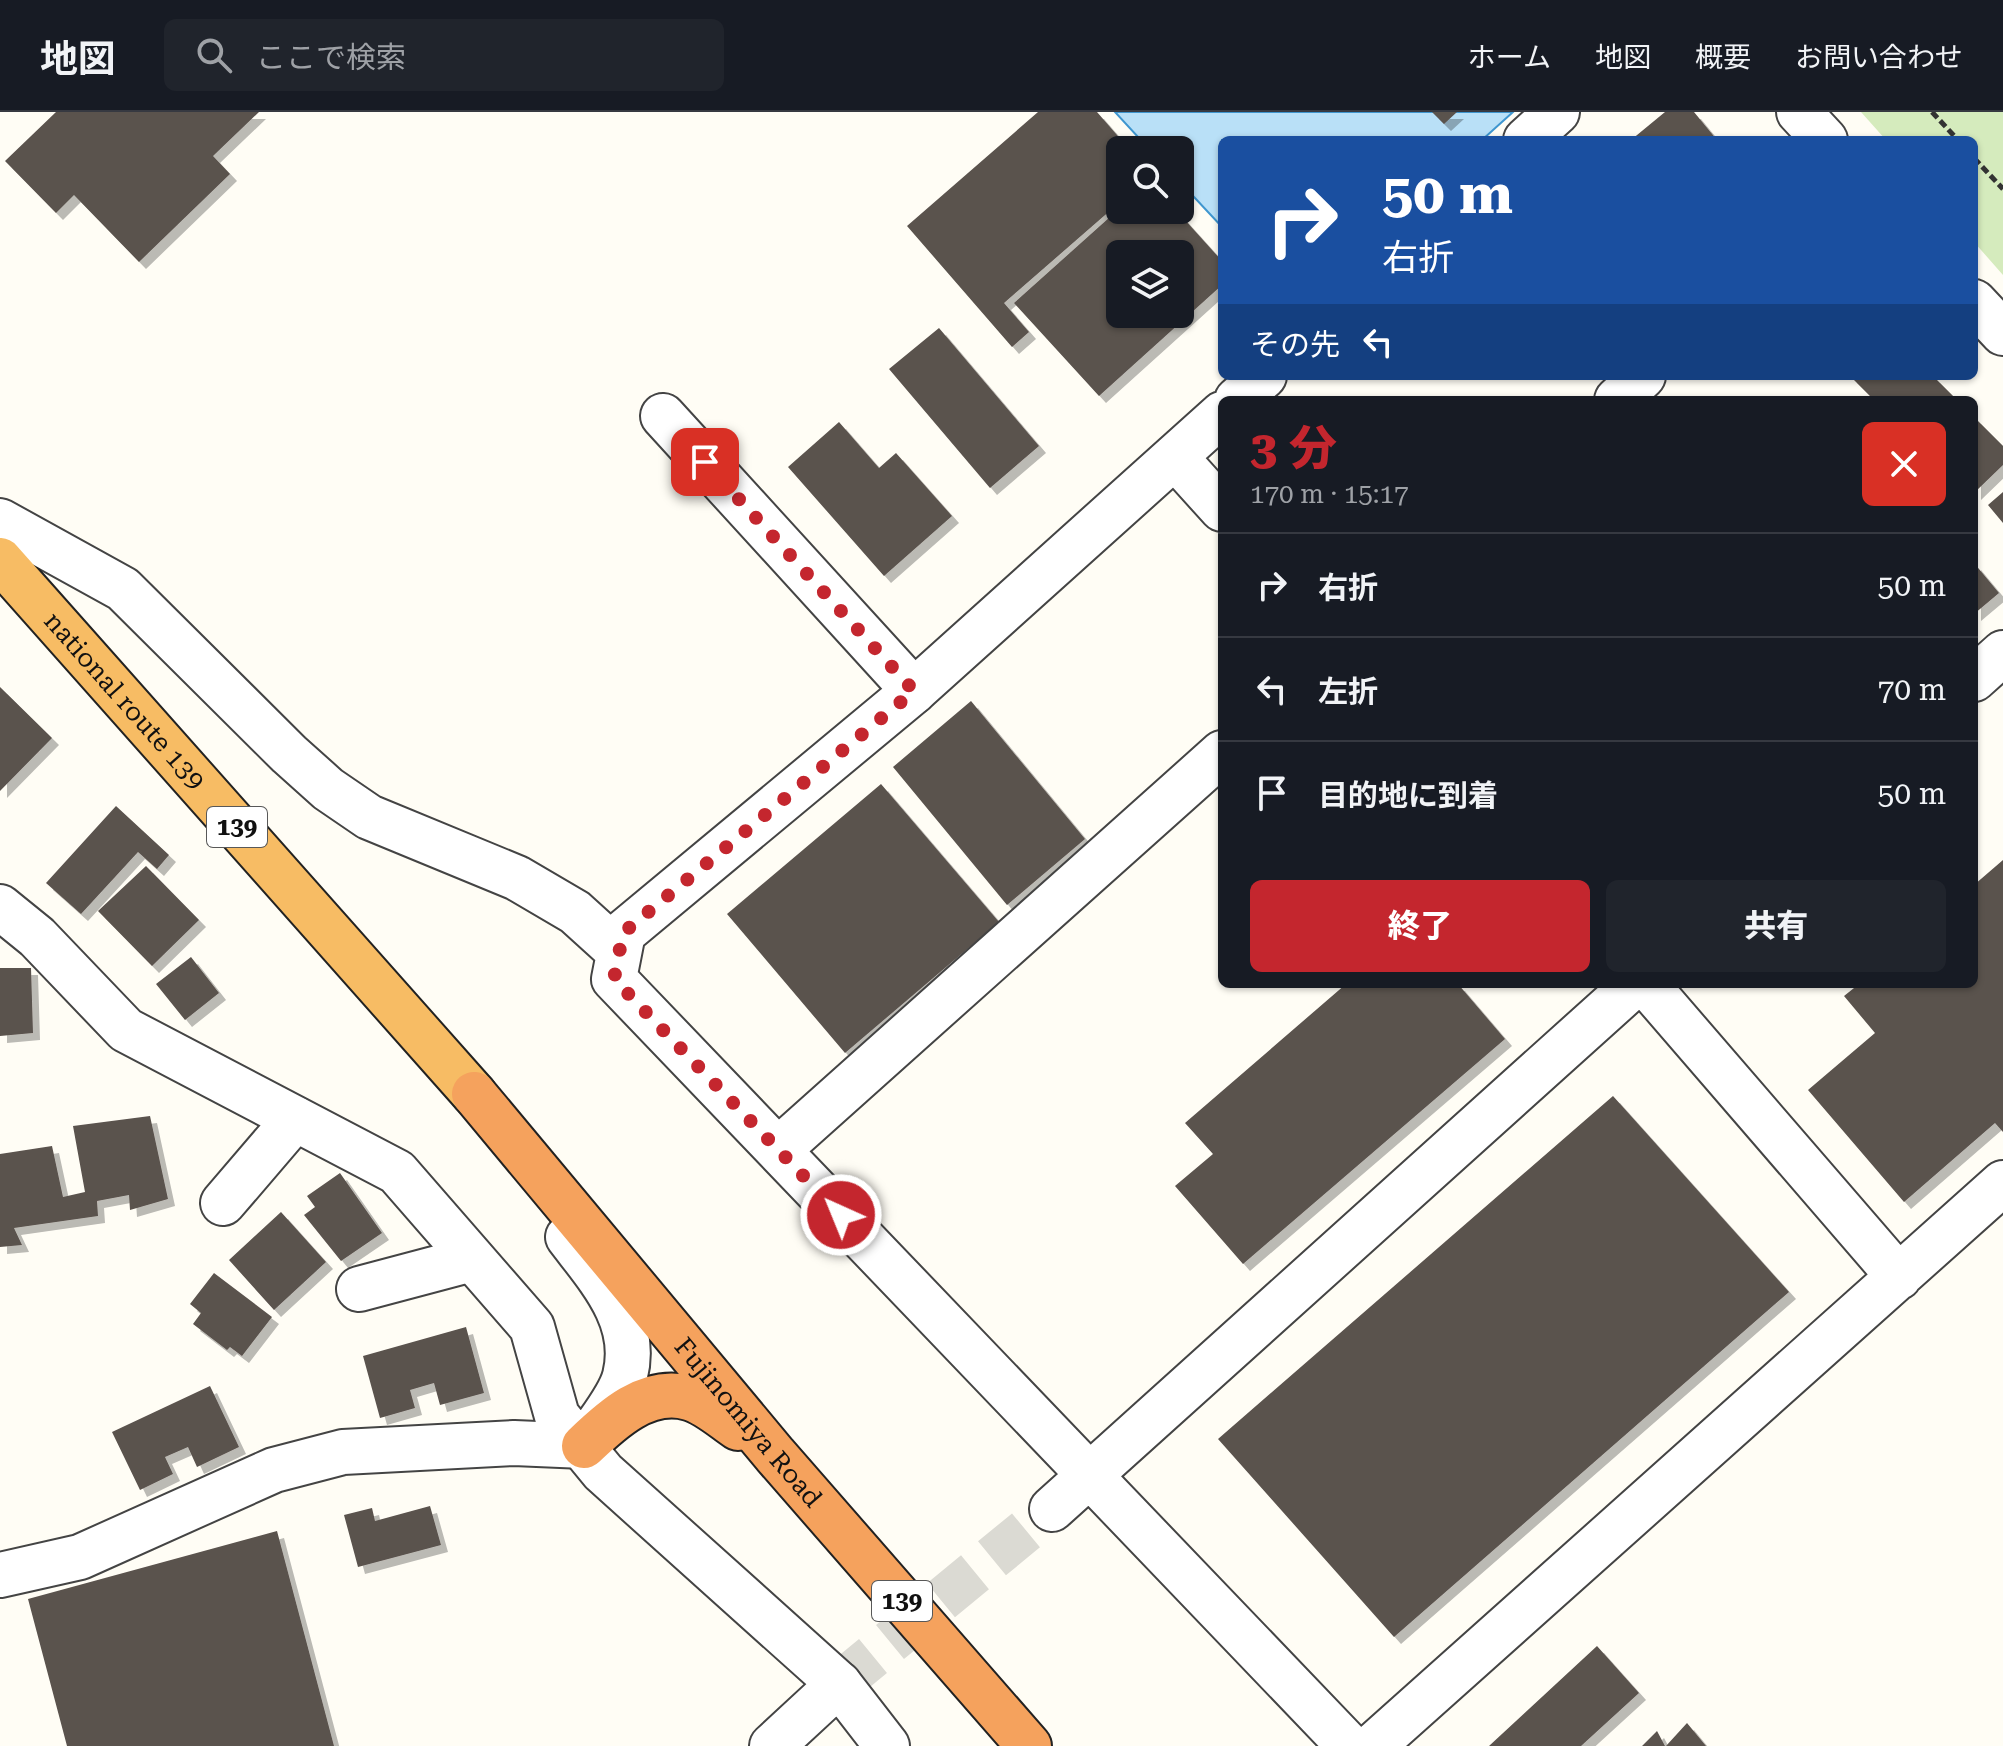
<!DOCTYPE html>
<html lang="ja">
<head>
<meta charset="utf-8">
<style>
  body { margin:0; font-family:"Roboto Serif","Noto Sans JP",serif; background:#20242c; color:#f1f3f6; height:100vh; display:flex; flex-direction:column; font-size:30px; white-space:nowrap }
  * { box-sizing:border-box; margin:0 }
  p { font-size:26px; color:#9ea1a6 }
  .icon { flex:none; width:44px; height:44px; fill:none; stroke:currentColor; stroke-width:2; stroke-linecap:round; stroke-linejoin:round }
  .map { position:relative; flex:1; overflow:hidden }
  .sheet { position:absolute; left:1218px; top:284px; width:760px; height:592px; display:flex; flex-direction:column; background:#171b24; border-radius:12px; box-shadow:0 2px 6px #0004 }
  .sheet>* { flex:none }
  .hud { position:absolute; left:1218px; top:24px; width:760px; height:244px; border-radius:12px; box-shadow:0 2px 6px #0004; background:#1a4fa0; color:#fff; overflow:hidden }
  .controls { position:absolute; left:1106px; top:24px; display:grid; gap:16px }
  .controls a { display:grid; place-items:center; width:88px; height:88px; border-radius:12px; background:#171b24; box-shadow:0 2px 6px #0004; font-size:40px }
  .pin { position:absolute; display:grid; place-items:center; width:68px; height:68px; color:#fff; margin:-34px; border-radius:16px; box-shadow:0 4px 12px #0006 }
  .me { position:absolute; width:88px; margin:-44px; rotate:316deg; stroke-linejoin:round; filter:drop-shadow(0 0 6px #0008) }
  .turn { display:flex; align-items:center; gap:28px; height:168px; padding:0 32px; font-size:36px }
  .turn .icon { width:104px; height:104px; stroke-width:2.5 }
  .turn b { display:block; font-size:56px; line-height:68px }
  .then { display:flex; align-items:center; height:76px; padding:0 32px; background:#0003; gap:16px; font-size:30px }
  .round { display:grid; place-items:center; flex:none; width:84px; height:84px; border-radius:12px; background:#20242c }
  .summary { display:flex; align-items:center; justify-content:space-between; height:136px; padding:0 32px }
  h1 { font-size:48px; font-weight:800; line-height:60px; color:#c4262e }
  .button { display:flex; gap:16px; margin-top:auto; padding:16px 32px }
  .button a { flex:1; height:92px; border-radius:12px; background:#c4262e; color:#fff; font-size:32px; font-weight:800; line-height:92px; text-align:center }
  .button a+a { background:#20242c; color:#f1f3f6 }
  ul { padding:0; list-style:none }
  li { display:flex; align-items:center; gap:24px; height:104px; padding:0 32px; border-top:2px solid #363941 }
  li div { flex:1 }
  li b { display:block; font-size:30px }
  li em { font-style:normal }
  header { display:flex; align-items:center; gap:48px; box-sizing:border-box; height:112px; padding:0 40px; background:#171b24; border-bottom:2px solid #363941 }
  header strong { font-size:38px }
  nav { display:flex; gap:44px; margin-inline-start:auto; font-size:28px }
  .search { width:560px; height:72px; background:#20242c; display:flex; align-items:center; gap:20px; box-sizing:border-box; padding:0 28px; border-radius:12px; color:#9ea1a6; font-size:30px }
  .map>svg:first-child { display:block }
  .green { fill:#d5ebbd }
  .water { fill:#b9e0f7; stroke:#3f96cf; stroke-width:2 }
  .building { fill:#5a524d; fill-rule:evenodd; filter:url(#shadow) }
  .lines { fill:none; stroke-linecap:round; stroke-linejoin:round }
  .tertiary-tunnel { stroke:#dbdad3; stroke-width:44; stroke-dasharray:44 22; stroke-linecap:butt }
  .minor-casing { stroke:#444; stroke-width:48 }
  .tertiary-casing { stroke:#444; stroke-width:48 }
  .trunk-casing { stroke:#222; stroke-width:48 }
  .motorway-casing { stroke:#222; stroke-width:48 }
  .path { stroke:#333; stroke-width:5; stroke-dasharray:8 4; stroke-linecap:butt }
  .minor { stroke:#fff; stroke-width:44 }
  .tertiary { stroke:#fff; stroke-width:44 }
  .trunk { stroke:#f7bc64; stroke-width:44 }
  .motorway { stroke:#f5a25d; stroke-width:44 }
  .route { stroke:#c4262e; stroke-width:14; stroke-dasharray:0 25.2 }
  .labels { text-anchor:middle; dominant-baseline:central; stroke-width:8; stroke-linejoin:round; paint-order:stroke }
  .shield { fill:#fff; stroke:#585858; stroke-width:2 }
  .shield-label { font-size:24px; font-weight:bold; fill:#111 }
  .street-label { font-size:26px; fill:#111; stroke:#fff }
</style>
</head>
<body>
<header>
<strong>地図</strong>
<div class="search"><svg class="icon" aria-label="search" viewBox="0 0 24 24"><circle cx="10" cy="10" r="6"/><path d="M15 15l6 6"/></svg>ここで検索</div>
<nav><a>ホーム</a><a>地図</a><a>概要</a><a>お問い合わせ</a></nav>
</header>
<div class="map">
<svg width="2003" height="1634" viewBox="0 0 2003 1634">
  <defs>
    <filter id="shadow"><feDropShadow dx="7" dy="7" stdDeviation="0" flood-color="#0004"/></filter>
  </defs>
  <rect width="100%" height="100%" fill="#fffdf5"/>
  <path class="green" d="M1861 0H2003V163L1974 130V28H1886Z"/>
  <path class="water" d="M1115 0H1513L1482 28H1222V115L1180 70V38H1150Z"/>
  <path class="building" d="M56 0H259L213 44 230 62 139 150 74 83 56 101 5 49Z
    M1038 0H1097L1130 38H1120V90L1004 191 1029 220 1012 235 907 114Z
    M1432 0H1457L1444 12Z
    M1665 0H1694L1717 28H1631Z
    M1120 96 1176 98 1222 149V173L1099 284 1014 191ZM1120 142H1180V202H1120Z
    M939 216 1039 334 990 376 889 257Z
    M1850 264H1933L1957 288H1874Z
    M1974 305 2003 334V353L1974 381Z
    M839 310 879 356 896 341 952 404 884 464 788 355Z
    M2003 380V411L1988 393Z
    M1974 451 1999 481 1974 502Z
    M0 575 52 626 0 679Z
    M971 589 1085 727 1007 793 893 655Z
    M881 672 999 810 845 941 727 802Z
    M116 694 169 743 157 757 138 740 81 802 46 771Z
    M2003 748V1020L1995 1011 1904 1090 1808 978 1875 921 1844 884 1859 872H1974V773Z
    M146 754 199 808 152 854 98 799Z
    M191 845 219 881 185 908 156 872Z
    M0 856H31L33 921 0 924Z
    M1346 872H1458L1505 927 1243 1152 1175 1074 1213 1042 1185 1011Z
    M1613 984 1789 1180 1394 1525 1218 1327Z
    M150 1004 168 1087 130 1098 129 1083 97 1089 98 1104 14 1116 22 1133 0 1135V1042L52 1034 63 1085 85 1080 73 1014Z
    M340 1061 382 1121 341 1149 304 1103 315 1095 307 1084Z
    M281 1100 326 1150 274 1198 229 1148Z
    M214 1161 272 1205 242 1244 230 1235 227 1238 193 1212 201 1201 190 1192Z
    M466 1215 484 1281 440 1293 434 1271 410 1278 415 1296 380 1306 363 1244Z
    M210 1274 239 1335 197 1355 188 1335 165 1345 173 1362 140 1378 112 1320Z
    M430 1394 441 1433 358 1455 344 1403 372 1396 375 1409Z
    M277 1419 334 1634H67L28 1487Z
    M1597 1534 1639 1581 1581 1634H1489Z
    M1687 1611 1706 1634H1666Z
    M1657 1619 1665 1634H1642Z"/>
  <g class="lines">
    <path class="tertiary-tunnel" d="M839 1572 1052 1397"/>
    <g class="minor-casing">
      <path id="minor" d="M663 304 914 579
        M223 1091 295 1007
        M359 1177 472 1147
        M0 1463 80 1445 274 1358 343 1340 514 1331 584 1334
        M772 1634 839 1572 887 1634"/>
    </g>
    <g class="tertiary-casing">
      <path id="tertiary" d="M1799 0 1825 28
        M1526 28 1557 0
        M1974 190 2003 221
        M1237 288 1264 264
        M1617 288 1643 264
        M1222 302 914 579 623 821 614 867 1349 1634
        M1175 345 1222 397
        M0 409 123 477 289 642 328 677 369 705 517 766 575 800 618 839
        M1974 567 2003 541
        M0 795 37 825 126 918 397 1060 532 1215 557 1304 603 1360 839 1572
        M1646 872 1899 1165
        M778 1038 1222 641
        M568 1125C599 1166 639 1208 625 1264 620 1285 599 1309 587 1328
        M1052 1397 1635 872
        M1373 1634 2003 1071"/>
    </g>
    <g class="trunk-casing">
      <g id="trunk">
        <path id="s1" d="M0 448 474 982"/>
      </g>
    </g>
    <g class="motorway-casing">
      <g id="motorway">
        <path id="s2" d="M474 982 775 1343 1029 1634"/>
        <path d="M584 1334C611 1308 647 1274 689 1286 707 1291 723 1306 738 1316"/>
      </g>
    </g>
    <path class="path" d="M1932 0 1958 28
      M1974 46 2003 77"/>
    <use href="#minor" class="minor"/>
    <use href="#tertiary" class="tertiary"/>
    <use href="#trunk" class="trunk"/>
    <use href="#motorway" class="motorway"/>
  </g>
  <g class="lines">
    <path class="route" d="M705 350 914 579 623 821 614 867 841 1103"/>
  </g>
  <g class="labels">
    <g class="shield">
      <rect x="207" y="695" width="60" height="40" rx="6"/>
      <rect x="872" y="1469" width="60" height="40" rx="6"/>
    </g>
    <g class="shield-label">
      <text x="237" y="715">139</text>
      <text x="902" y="1489">139</text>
    </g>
    <g class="street-label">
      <text stroke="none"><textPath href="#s1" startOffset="188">national route 139</textPath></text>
      <text stroke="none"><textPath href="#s2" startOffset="428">Fujinomiya Road</textPath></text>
    </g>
  </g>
</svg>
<div class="controls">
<a><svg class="icon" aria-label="search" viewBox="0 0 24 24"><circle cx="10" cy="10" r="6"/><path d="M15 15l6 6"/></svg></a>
<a><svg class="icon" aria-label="layers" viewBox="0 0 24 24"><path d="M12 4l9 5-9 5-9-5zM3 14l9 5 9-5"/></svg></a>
</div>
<div class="pin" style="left:705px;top:350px;background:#d93025"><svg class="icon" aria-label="arrive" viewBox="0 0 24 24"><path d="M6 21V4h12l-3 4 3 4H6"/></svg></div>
<svg class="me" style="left:841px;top:1103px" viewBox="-20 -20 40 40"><circle r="17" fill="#c4262e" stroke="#fff" stroke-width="3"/><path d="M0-11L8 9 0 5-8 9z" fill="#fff"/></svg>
<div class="hud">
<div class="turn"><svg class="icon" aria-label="right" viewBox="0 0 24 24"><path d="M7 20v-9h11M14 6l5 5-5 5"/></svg><div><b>50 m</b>右折</div></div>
<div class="then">その先<svg class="icon" aria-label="left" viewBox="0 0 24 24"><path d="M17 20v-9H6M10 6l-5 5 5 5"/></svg></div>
</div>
<section class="sheet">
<div class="summary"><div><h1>3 分</h1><p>170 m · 15:17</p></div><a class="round" style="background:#d93025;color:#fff"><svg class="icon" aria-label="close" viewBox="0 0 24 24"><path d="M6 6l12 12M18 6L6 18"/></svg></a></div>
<ul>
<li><svg class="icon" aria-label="right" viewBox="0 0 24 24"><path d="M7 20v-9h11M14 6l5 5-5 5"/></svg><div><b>右折</b></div><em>50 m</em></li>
<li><svg class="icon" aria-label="left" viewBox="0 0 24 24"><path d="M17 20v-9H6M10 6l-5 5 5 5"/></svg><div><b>左折</b></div><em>70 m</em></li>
<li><svg class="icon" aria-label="arrive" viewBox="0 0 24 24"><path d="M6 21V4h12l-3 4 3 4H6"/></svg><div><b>目的地に到着</b></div><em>50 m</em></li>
</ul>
<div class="button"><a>終了</a><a>共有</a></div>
</section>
</div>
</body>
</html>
